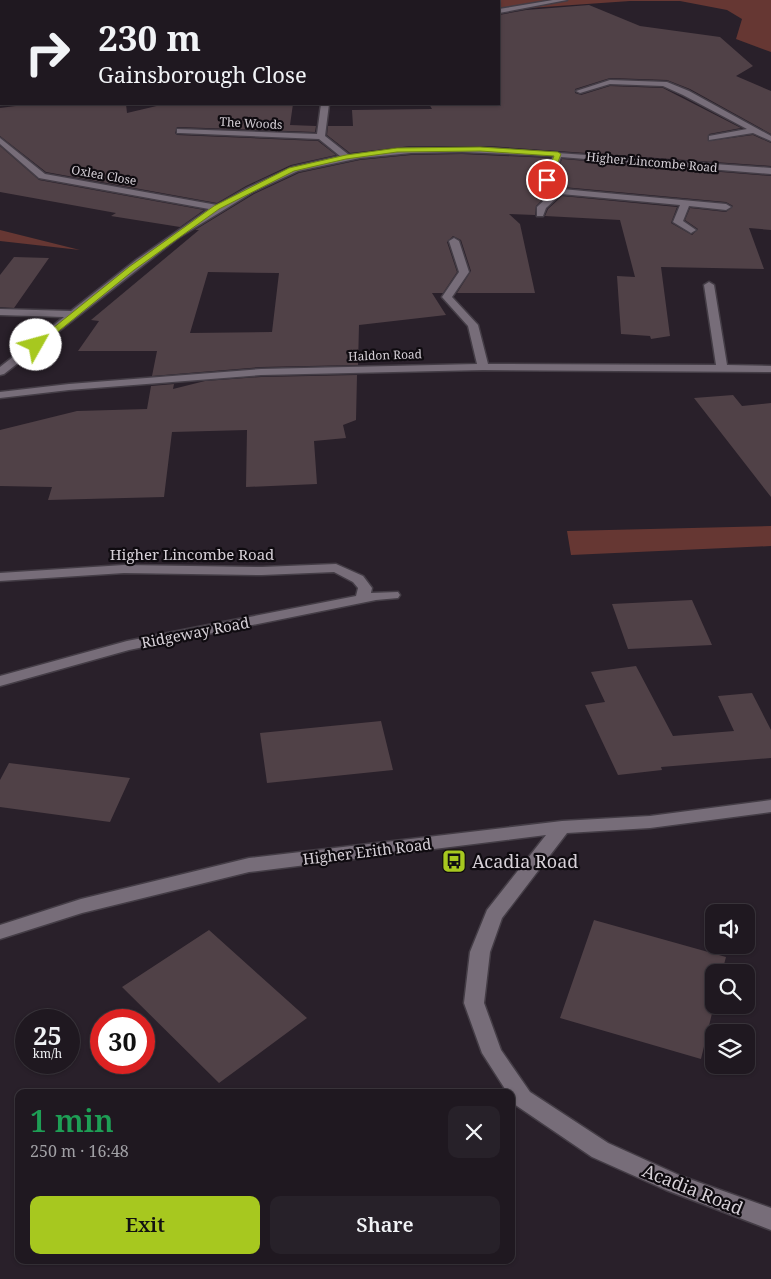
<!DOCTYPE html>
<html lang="en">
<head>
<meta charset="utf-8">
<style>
  body { margin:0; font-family:"Noto Serif",serif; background:#272129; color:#f1f3f6; height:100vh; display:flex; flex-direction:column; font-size:19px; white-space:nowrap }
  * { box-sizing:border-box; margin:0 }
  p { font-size:16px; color:#a1a0a5 }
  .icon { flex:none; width:28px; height:28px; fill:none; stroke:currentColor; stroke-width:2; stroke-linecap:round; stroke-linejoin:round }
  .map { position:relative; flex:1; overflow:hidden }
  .panel { position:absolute; left:15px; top:1089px; width:500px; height:175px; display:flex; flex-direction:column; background:#1f1820; border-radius:10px; box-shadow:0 1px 4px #0004,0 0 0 1px #3c373e }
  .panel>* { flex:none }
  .top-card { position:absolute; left:0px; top:0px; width:500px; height:105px; box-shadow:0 1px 4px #0004,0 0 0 1px #3c373e; background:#1f1820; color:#f1f3f6; overflow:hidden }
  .controls { position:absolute; left:705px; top:904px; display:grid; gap:10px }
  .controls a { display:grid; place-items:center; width:50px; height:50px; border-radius:10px; background:#1f1820; box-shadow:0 1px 4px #0004,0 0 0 1px #3c373e; font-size:25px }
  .speed { position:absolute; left:15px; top:1009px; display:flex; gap:10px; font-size:25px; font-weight:700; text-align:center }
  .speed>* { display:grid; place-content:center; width:65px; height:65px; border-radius:50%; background:#1f1820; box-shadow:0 1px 4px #0004,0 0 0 1px #3c373e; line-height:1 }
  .speed small { font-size:12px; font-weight:400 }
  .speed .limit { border:8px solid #d22; background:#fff; color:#111 }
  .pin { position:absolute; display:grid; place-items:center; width:42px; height:42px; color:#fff; margin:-21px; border:2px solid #fff; border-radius:50%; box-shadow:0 1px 5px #0007 }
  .me { position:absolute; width:55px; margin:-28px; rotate:52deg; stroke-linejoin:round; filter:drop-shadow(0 0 4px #0008) }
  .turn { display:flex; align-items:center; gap:18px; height:105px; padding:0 15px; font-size:22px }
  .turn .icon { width:65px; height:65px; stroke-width:2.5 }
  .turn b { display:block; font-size:35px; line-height:42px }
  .round { display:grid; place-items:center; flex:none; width:52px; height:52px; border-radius:10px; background:#272129 }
  .overview { display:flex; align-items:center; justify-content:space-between; height:85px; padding:0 15px }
  h1 { font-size:30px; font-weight:600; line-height:38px; color:#1e9e55 }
  .primary-button { display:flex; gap:10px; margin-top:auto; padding:10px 15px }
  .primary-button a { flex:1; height:58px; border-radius:10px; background:#a7c81f; color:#111; font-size:20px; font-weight:600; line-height:58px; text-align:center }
  .primary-button a+a { background:#272129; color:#f1f3f6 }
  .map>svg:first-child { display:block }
  .green { fill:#663733 }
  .building { fill:#504147; fill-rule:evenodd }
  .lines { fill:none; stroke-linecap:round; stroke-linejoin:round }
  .minor-casing { stroke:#443d46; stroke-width:3 }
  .minor { fill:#776d79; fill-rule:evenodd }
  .route { fill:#a7c81f; stroke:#6d8214 }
  .labels { text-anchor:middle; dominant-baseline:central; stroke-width:4.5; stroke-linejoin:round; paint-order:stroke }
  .far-street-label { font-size:12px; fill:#d6d0d7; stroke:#0f0b10 }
  .street-label { font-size:15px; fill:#d6d0d7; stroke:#0f0b10 }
  .near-poi-label { font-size:18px; fill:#d6d0d7; stroke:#0f0b10; text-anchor:start }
  .near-street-label { font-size:18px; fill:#d6d0d7; stroke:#0f0b10 }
</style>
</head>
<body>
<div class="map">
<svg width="771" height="1279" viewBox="0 0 771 1279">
  <rect width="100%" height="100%" fill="#29202a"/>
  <path class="green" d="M0 0H771V52L736 39 742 19 727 10 680 1H630L499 10V1H1L0 17Z
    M0 230 80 250 0 241Z
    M771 526V546L571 555 567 531Z"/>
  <path class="building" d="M589 5 640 26 720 37 753 66 736 76 771 91V134L690 89 667 80 610 78 575 89V93L581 95 610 86 663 88 741 128 709 134 708 141 753 135 771 143V166L488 146H411L350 153 327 135 328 126H353L352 110 432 109 429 104H499V15L526 10Z
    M31 104H126L127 113 165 104H293L290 125 316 126 315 132 177 127 175 133 177 135 318 141 336 155 291 165 246 186 217 203 46 172 0 136V108Z
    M0 146 39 180 204 210 180 227 111 216 116 213 0 192Z
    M462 154 550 158 541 180 551 191 536 206 535 215 509 214 520 224 535 293H457L471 271 461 240 453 236 447 242 457 272 443 293H432L446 315 359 325 358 365 261 367 152 376 157 351H78L99 321 91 320 199 230H195L254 194 299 173 360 160 411 155ZM208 272 279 273 272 332 190 333Z
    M562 159 771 176V230L749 228 764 269 661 267 670 336 651 339 650 336 621 334 617 276 635 277 620 220 545 216 548 209 562 196 677 207 671 223 692 235 698 229 685 220 690 208 726 212 733 206 726 202 563 187 554 179Z
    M14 257 49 258 14 308 0 307V275Z
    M357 375 356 420 343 425 346 438 314 441 317 484 246 487 247 430 172 432 164 497 48 500 52 487 0 486V430L77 411 147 409 151 386 174 384 173 389 205 381 261 377Z
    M733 395 742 406 771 403V497L694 398Z
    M692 600 712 645 628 649 612 604Z
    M636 666 673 736 734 731 718 696 752 693 771 730V758L661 767 662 770 618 775 585 705 605 702 591 672Z
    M381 721 393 770 267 783 260 733Z
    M9 763 130 778 110 822 0 807V780Z
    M594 920 726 957 722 972H714V1005L701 1059 560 1018Z
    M209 930 307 1018 219 1083 122 987Z"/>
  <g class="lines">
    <g class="minor-casing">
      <path id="minor" d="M553 0H567L499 13V9Z
        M0 18H1V22H0Z
        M610 80 667 82 689 91 771 136V141L753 133 709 140V136L747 129 683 95 663 86 610 84 580 93 576 91Z
        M321 104H329L325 136 349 155 411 148H488L771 168V174L561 157 552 180 562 189 726 204 731 207 726 210 689 206 683 221 696 230 691 233 673 222 680 205 561 194 546 208 543 216H537V207L554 191 543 180 553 156 462 152 411 153 360 158 298 171 253 192 178 238 4 374 0 375V367L64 317 0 315V309L71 311 136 260 209 209 39 178 0 144V138L45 174 217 205 247 188 292 167 340 156 319 139 180 133H177V129L317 134Z
        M454 238 459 241 469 272 452 297 478 325 488 364 716 365 704 285 709 282 714 285 727 365 771 366V372L483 370 261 375 69 390 0 398V392L69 384 261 369 477 364 468 326 442 297 459 272 449 241Z
        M336 564 363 576 372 588 371 593 398 592 400 595 398 598 376 600 129 650 0 686V676L127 641 356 596 358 588 353 582 334 572 262 575 124 573 0 581V573L124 565 262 567Z
        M771 800V812L650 828 567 833 502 918 490 952 484 1003 501 1050 530 1092 608 1143 681 1176 771 1208V1230L666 1190 592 1157 514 1104 511 1100V1092H507L482 1053 464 1003 470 952 487 910 546 835 249 872 82 913 0 939V925L81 899 249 858 562 821 650 816Z"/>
    </g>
    <use href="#minor" class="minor"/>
  </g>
  <path class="route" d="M480 147 558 152 561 154 551 180 547 181 544 180 554 156 480 151 397 152 346 159 294 171 219 209 134 270 39 347 32 345 129 267 214 206 289 168 346 155 397 148Z"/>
  <defs>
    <g id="bus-square" transform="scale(1.25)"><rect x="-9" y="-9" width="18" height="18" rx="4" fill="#a7c81f" stroke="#0f0b10"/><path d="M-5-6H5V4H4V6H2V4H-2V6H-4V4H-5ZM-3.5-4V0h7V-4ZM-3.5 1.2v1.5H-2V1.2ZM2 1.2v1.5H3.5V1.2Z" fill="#111"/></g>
  </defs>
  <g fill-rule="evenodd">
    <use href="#bus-square" x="454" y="861"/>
  </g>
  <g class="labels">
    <g class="far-street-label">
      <text transform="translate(251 123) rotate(3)">The Woods</text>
      <text transform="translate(652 162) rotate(5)">Higher Lincombe Road</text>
      <text transform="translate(104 175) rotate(10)">Oxlea Close</text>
      <text transform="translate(385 355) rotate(-2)">Haldon Road</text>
    </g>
    <g class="street-label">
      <text x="192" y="554">Higher Lincombe Road</text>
      <text transform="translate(195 632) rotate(-11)">Ridgeway Road</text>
      <text transform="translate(367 851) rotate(-7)">Higher Erith Road</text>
    </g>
    <g class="near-poi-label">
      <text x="472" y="861">Acadia Road</text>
    </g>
    <g class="near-street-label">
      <text transform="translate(693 1189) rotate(22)">Acadia Road</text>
    </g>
  </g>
</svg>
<div class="controls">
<a><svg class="icon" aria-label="sound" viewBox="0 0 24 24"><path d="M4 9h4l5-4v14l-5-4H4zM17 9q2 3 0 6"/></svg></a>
<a><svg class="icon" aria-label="search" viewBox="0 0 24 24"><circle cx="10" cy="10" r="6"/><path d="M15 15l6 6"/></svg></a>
<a><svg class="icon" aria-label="layers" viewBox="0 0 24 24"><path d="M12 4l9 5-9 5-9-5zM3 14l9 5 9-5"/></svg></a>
</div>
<div class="speed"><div>25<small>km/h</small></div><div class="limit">30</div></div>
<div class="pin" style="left:547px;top:180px;background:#d93025"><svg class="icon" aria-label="arrive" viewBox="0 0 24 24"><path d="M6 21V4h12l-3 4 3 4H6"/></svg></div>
<svg class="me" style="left:36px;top:345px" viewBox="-20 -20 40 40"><circle r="19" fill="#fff"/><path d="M0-13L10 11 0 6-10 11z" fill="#a7c81f"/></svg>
<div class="top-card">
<div class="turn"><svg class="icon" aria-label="right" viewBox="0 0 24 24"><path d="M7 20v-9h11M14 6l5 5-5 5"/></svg><div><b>230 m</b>Gainsborough Close</div></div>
</div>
<section class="panel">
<div class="overview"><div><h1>1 min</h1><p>250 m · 16:48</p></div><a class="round"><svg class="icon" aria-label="close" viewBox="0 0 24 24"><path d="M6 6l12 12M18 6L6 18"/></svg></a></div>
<div class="primary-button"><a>Exit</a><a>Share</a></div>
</section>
</div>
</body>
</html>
